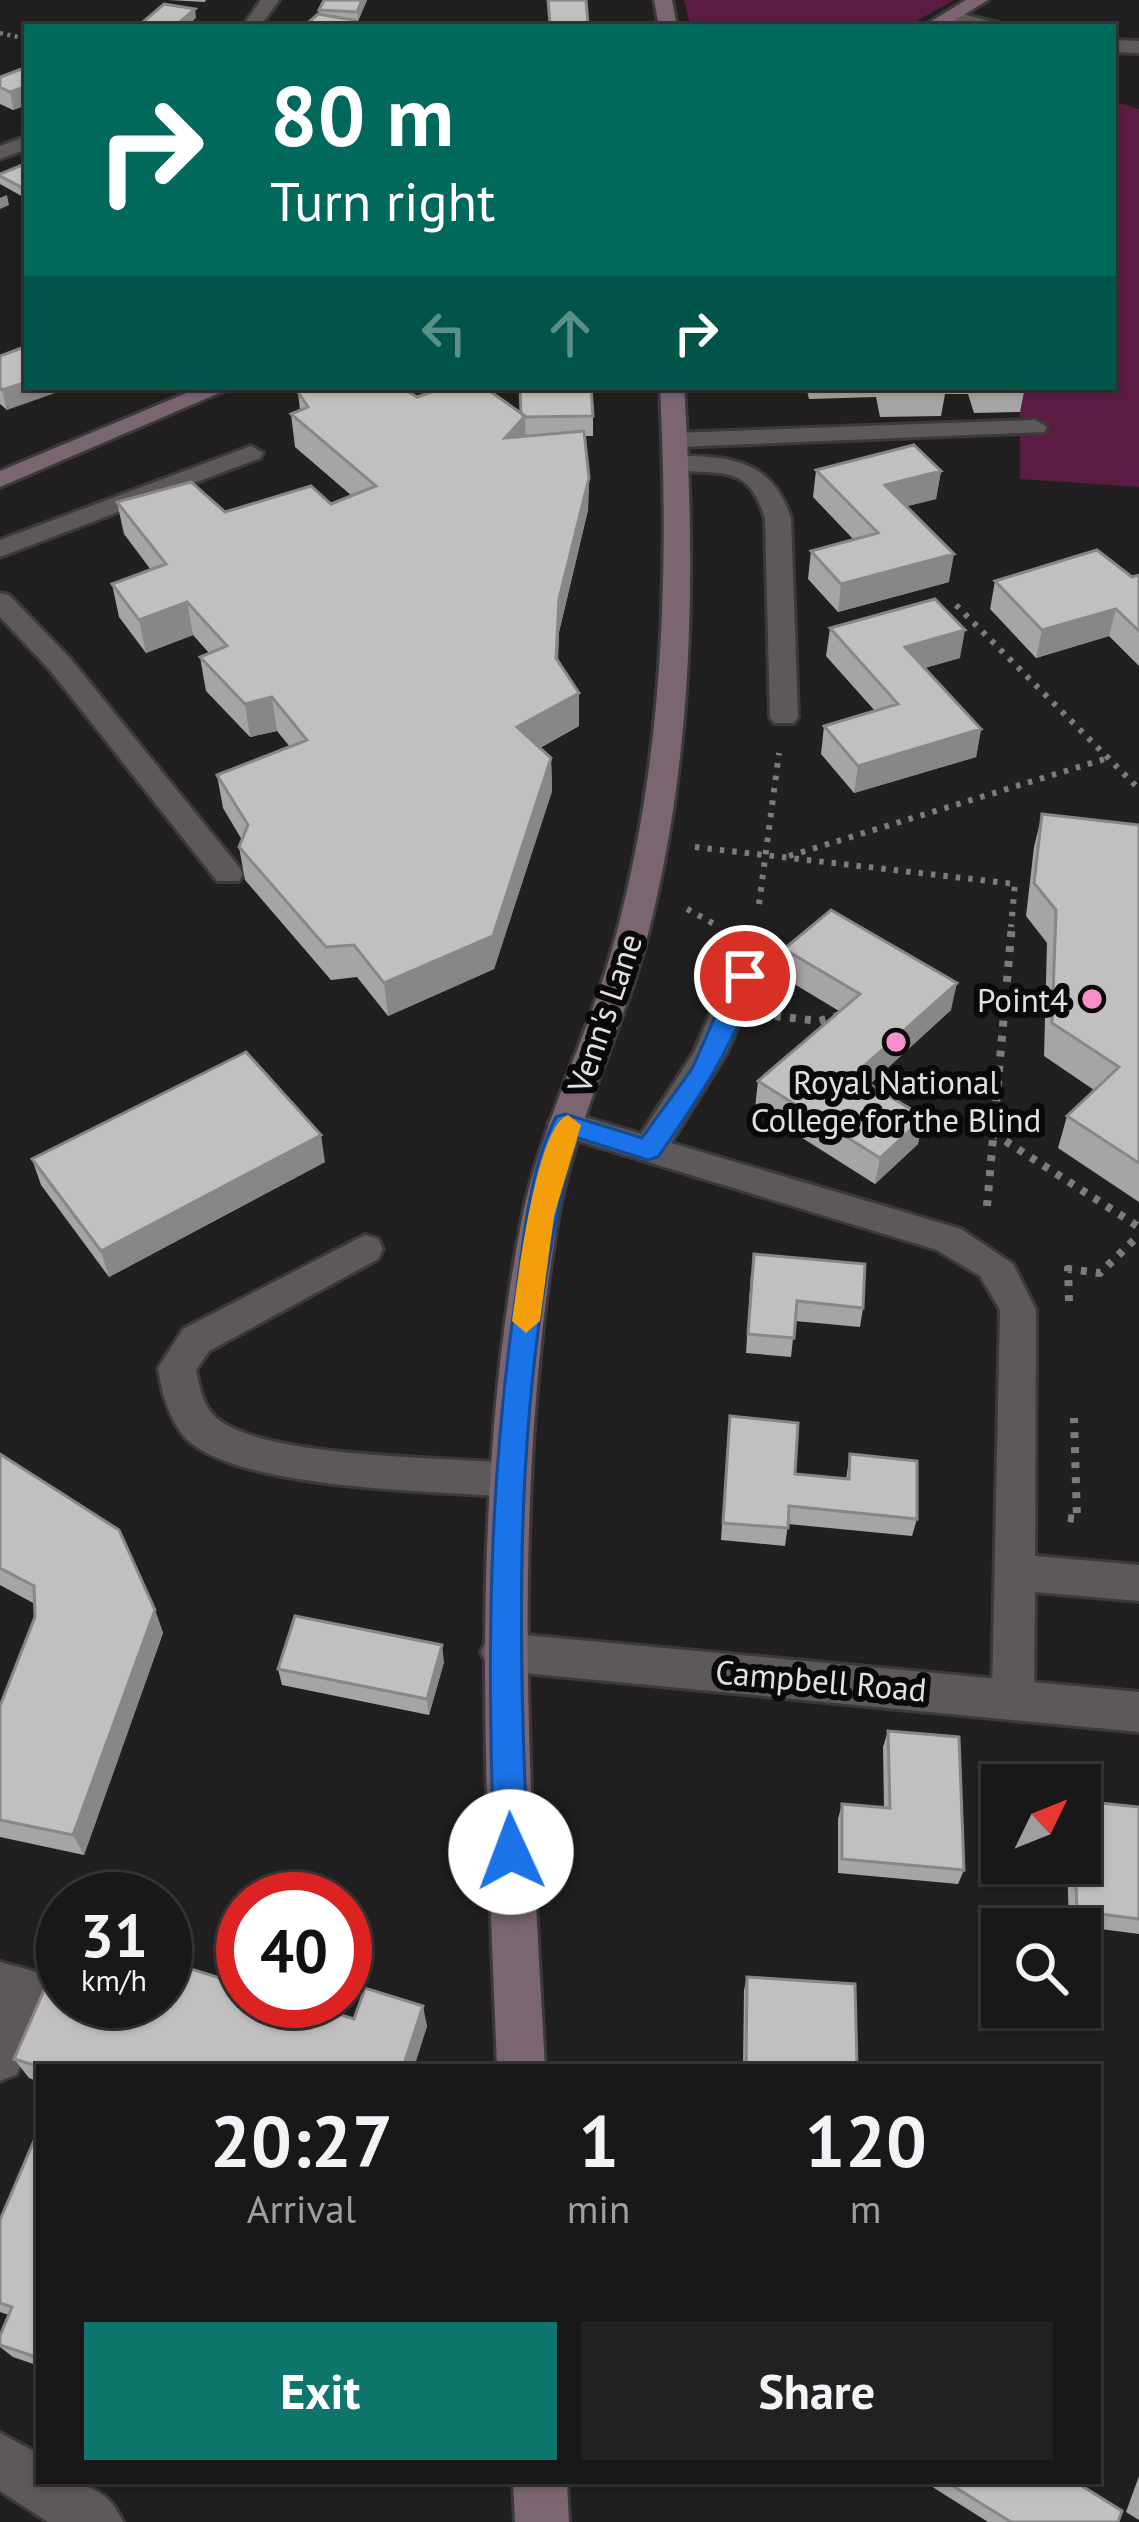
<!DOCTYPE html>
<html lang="en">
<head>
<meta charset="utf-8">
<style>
  body { margin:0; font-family:"PT Sans",sans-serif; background:#222021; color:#f1f3f6; height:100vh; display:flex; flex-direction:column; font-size:45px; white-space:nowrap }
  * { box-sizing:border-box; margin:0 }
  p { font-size:39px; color:#9f9fa2 }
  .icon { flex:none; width:66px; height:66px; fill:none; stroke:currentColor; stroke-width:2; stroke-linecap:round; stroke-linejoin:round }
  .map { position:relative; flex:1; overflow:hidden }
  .drawer { position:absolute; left:36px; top:2064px; width:1065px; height:420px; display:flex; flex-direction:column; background:#191718; border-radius:0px; box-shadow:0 3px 9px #0004,0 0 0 3px #373637 }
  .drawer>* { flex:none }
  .top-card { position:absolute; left:24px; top:24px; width:1092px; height:366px; border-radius:0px; box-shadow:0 3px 9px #0004,0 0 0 3px #373637; background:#00695c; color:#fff; overflow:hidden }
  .needle { width:78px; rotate:47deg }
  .controls { position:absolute; left:981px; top:1764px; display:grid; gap:24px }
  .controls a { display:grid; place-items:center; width:120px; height:120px; border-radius:0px; background:#191718; box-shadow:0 3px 9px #0004,0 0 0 3px #373637; font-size:60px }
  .speed { position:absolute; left:36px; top:1872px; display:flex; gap:24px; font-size:60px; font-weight:700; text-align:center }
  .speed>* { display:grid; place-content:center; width:156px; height:156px; border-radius:50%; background:#191718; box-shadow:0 3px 9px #0004,0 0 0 3px #373637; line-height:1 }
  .speed small { font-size:30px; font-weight:400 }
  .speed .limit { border:18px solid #d22; background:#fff; color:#111 }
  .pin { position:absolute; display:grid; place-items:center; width:102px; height:102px; color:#fff; margin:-51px; border:6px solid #fff; border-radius:50%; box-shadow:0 3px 12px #0007 }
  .me { position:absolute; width:132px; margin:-66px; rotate:358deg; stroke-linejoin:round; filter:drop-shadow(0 0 9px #0008) }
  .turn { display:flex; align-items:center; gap:42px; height:252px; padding:0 48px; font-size:54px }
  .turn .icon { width:156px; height:156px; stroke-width:2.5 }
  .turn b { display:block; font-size:84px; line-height:102px }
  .lanes { display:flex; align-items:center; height:114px; padding:0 48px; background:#0003; justify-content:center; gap:60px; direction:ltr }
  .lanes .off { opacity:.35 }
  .eta { display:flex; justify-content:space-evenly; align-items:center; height:204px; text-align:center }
  .eta b { font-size:72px; font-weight:700; line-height:84px }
  .cta { display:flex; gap:24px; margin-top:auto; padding:24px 48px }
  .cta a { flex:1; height:138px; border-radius:0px; background:#0f766e; color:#fff; font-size:48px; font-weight:700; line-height:138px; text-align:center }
  .cta a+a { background:#222021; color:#f1f3f6 }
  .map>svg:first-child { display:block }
  .green { fill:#5a1c42 }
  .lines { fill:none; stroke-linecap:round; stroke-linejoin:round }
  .lane-casing { stroke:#3b393a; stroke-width:6 }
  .street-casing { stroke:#3b393a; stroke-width:6 }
  .secondary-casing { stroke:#3b393a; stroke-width:6 }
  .path-far2 { stroke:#7d7b7c; stroke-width:4.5; stroke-dasharray:3 4.5; stroke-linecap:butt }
  .path-far1 { stroke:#7d7b7c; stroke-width:6; stroke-dasharray:4.5 8; stroke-linecap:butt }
  .path { stroke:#7d7b7c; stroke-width:8; stroke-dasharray:6 9; stroke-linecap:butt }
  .lane { fill:#5d595b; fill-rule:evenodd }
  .street { fill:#5d595b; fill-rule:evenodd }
  .secondary { fill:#7b6571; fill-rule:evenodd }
  .wall { fill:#a7a4a5 }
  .shaded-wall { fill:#888686 }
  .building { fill:#c2bfc0; stroke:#888686; stroke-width:3 }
  .route { fill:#1a73e8; stroke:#114b97; stroke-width:3 }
  .slow { fill:#f59e0b }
  .poi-dot { fill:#f890cb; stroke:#0a090a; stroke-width:4.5 }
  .labels { text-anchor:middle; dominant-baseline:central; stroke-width:12; stroke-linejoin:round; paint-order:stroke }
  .poi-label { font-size:33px; fill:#e3e1e2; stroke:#0a090a; text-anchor:end }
  .street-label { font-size:33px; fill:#e3e1e2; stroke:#0a090a }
</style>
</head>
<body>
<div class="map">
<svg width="1139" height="2522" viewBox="0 0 1139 2522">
  <rect width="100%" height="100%" fill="#211f20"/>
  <path class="green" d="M684 0H954L906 27H691Z
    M1113 101 1139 109V487L1020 479V413L1012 387H1113Z"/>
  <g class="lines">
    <g class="lane-casing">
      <path id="lane" d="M1035 420 1047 427 1044 432 675 447 663 440 675 433Z
        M251 446 263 453 260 458 0 557V540Z
        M676 456C731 456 772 460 791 518L798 717 794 723H774L770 717 765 518C746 457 716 479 667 468L664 463Z
        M0 593 9 595 69 657 239 867 243 874 239 881H217L49 669 0 617Z
        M755 935 771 946 727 1052 671 1143 961 1229 1013 1264 1036 1310 1035 1556 1139 1565V1601L1035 1592 1034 1696 1028 1710 1013 1715 998 1710 992 1696 1000 1310 980 1276 937 1250 553 1133 548 1124 553 1115 565 1111 641 1134 694 1052 739 946Z
        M365 1235 378 1239 383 1249 378 1259 209 1351 196 1370C200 1389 203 1408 219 1420 269 1458 441 1457 508 1463L522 1468 528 1480 522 1492 508 1497C430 1490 251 1490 191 1443 170 1425 162 1394 158 1368L183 1329Z"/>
    </g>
    <g class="street-casing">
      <path id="street" d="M261 0H279L260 27H242Z
        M950 11 998 23 1000 27 944 21V13Z
        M1113 40 1139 41V53L1113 52Z
        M27 136V149L0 159V146Z
        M502 1633 1139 1692V1732L502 1671 487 1665 481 1652 487 1639Z
        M0 1962 40 1973 47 1989 17 2074 0 2081Z
        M0 2433 39 2454V2481C76 2481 107 2484 123 2522H48L0 2491Z"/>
    </g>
    <g class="secondary-casing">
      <path id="secondary" d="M654 0H672L677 27H659Z
        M966 0H988L944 27H922Z
        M201 387H233L0 487V471Z
        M660 387H684C696 571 694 758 647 938 622 1034 573 1124 557 1224 511 1503 529 1785 545 2067H497C486 1785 468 1497 522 1218 542 1120 591 1031 616 935 664 756 669 571 660 387Z
        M513 2481H567L569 2522H515Z"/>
    </g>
    <path class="path-far2" d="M0 33 27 39"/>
    <path class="path-far1" d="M956 605 1139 789
      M695 847 1015 884 1011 927
      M789 856 1108 758
      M759 904 779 753
      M687 909 716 925"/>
    <path class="path" d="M775 1016 819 1021 837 1016
      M993 1133 1139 1227
      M987 1206 1012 924
      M1069 1301 1068 1269 1100 1273 1139 1235
      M1068 1518 1077 1519 1074 1418"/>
    <use href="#lane" class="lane"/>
    <use href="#street" class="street"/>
    <use href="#secondary" class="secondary"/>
  </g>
  <path class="wall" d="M168 0H206L205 2Z
    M367 0 358 21 319 14V10Z
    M548 0H586L588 27H549Z
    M27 67V105L13 110 0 104V77Z
    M27 163 25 198 0 184V174Z
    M0 356 7 410 0 404Z
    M806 387H1025L1020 412 974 413 968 394H945L941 416 880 417 876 397 809 399Z
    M298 392 417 397 521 413 593 416V436H585L589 478 588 510 559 632 558 661 579 726 540 748 551 758 552 791 494 969 388 1016 357 977 331 980 245 880 239 847 242 840 223 808 217 775 290 747 277 731 250 737 206 691 200 657 209 653 193 635 146 653 119 617 112 584 151 570 124 534 117 502 225 512 331 504 352 496 295 447 291 414 300 410Z
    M816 470 941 471 936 499 906 506 949 582 838 612 808 579 811 551 854 540 813 497Z
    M1139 575V666L1109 636 1036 658 990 609 995 581 1132 577Z
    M830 628 960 658 924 668 981 729 976 757 854 793 821 754 824 726 875 711 826 656Z
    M1042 814 1139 825V1202L1058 1148 1067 1116 1094 1090 1044 1056 1047 943 1026 916 1034 847Z
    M784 949 951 1010 870 1084 918 1144 875 1184 755 1108 758 1081 839 1011 781 976Z
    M32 1159 325 1162 109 1277 41 1185Z
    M751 1273 863 1308 860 1327 795 1321 791 1357 746 1353Z
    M728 1434 795 1474 846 1479 850 1454 917 1519 912 1536 788 1524 785 1546 721 1540Z
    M0 1454 155 1610 163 1633 84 1855 0 1837V1706L35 1617V1604L0 1585Z
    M444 1662 429 1715 282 1685 278 1669Z
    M888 1731 964 1870 958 1884 838 1873V1819L842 1804 884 1807 883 1747Z
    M1139 1807V1934L1069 1925 1067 1863H1080Z
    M747 1977 857 2067H743L744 1990Z
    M354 2019 427 2026 414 2067H39V2082L29 2078 14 2059Z
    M39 2129V2366L13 2357 0 2347V2336L9 2315 0 2312V2220Z
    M1139 2476V2520L1126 2512Z
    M923 2481H1074L1118 2522H988Z"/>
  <path class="shaded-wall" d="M362 0H367L358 21 357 12Z
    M195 9 196 18 186 27H174Z
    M27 86V105L13 110 10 92Z
    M7 195 9 205 0 209V198Z
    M27 382V387H72L7 410 2 390Z
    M525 416 526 448 505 438Z
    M941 471 936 499 881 513 885 485Z
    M589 478 588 510 559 632 556 691 559 599Z
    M954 554 949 582 838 612 841 584Z
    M187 602 193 635 146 653 139 620Z
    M1116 609 1109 636 1036 658 1042 630Z
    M965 630 960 658 901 675 905 647Z
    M579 693V726L517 760V727Z
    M272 697 277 731 250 737 245 704Z
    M981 729 976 757 854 793 858 766Z
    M551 758 552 791 494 969 388 1016 384 983Z
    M957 983 951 1010 850 1102 854 1075Z
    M924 1117 918 1144 875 1184 880 1158Z
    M321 1135 325 1162 109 1277 101 1251Z
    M155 1610 163 1633 84 1855 73 1835Z
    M442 1645 444 1662 429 1715 427 1699Z
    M423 2006 427 2026 414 2067H403Z"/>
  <path class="building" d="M324 0H362L357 12 319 10Z
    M548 0H586L588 23 550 24Z
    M164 4 195 9 174 27H137Z
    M318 14 353 20 345 27H303Z
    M27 67V86L10 92 0 87V77Z
    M27 163V186L23 188 0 176V174Z
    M27 346V382L2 390 0 388V356Z
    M312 387H401L417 397 446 387H484L525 416 505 438 584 431 589 478 559 599 556 658 579 693 517 727 551 758 493 936 384 983 354 945 326 947 239 847 248 825 217 775 307 740 272 697 245 704 200 657 227 646 187 602 139 620 112 584 166 564 117 502 191 482 225 512 311 486 331 504 376 486 291 414 308 407 298 392Z
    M520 387H591L593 416 524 417 521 413Z
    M883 387H945V389L884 390Z
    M914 445 941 471 885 485 954 554 841 584 811 551 878 533 816 470Z
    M1097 550 1132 577 1139 575V631L1116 609 1042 630 995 581Z
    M935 599 965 630 905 647 981 729 858 766 824 726 898 704 830 628Z
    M1042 814 1139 825V1163L1067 1116 1119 1067 1052 1023 1056 910 1034 883Z
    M831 910 957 983 854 1075 924 1117 880 1158 758 1081 860 994 784 949Z
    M246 1052 321 1135 101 1251 32 1159Z
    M754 1254 865 1264 863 1308 797 1301 794 1338 748 1334Z
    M730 1416 798 1423 795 1474 849 1479 850 1454 917 1461V1519L789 1506 788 1528 723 1523Z
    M0 1454 119 1530 155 1610 73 1835 0 1820V1706L35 1617 34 1586 0 1568Z
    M295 1616 442 1645 427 1699 278 1669Z
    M888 1731 959 1737 964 1870 842 1859V1804L890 1808Z
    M1080 1801 1139 1807V1919L1077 1911 1075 1863H1080Z
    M63 1947V2001H165V1961L243 1985V2001H296L354 2019 365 1988 423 2006 403 2067H41L14 2059Z
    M747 1977 855 1984 857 2067H746Z
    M39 2129V2358L0 2345V2336L12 2307 0 2303V2220Z
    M945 2481H1074L1122 2511 1118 2522H1011Z"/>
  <path class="route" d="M745 967 757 976C735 1044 699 1098 658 1157L648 1160 575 1137C514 1371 516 1612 528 1852L523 1863 511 1868 499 1863 494 1852C487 1658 488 1488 516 1295 524 1238 529 1170 556 1117L565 1114 642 1138 692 1069 733 976Z"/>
  <path class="slow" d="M568 1115 581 1125 554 1216 540 1321 526 1333 512 1321C517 1286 536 1125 568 1115Z"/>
  <g class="poi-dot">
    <circle cx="1092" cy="999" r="12"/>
    <circle cx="896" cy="1042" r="12"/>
  </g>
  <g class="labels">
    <g class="poi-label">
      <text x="1068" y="999">Point4</text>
      <text x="896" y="1081" text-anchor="middle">Royal National<tspan x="896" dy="38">College for the Blind</tspan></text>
    </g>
    <g class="street-label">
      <text transform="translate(604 1013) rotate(-71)">Venn's Lane</text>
      <text transform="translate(821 1680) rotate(5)">Campbell Road</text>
    </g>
  </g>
</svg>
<div class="controls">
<a><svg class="needle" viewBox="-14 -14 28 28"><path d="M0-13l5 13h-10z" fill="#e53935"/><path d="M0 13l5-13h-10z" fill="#9f9fa2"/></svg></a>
<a><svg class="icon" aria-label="search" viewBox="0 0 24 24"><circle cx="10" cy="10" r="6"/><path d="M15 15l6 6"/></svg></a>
</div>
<div class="speed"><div>31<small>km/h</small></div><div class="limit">40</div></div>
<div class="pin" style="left:745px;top:976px;background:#d93025"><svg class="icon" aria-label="arrive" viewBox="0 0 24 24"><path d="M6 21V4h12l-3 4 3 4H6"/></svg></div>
<svg class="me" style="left:511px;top:1852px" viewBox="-20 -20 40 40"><circle r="19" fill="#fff"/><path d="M0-13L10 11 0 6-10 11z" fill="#1a73e8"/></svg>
<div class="top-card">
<div class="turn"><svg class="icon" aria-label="right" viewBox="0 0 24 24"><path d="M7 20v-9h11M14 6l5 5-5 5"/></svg><div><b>80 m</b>Turn right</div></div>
<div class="lanes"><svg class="icon off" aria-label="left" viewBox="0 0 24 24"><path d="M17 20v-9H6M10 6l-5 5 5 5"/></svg><svg class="icon off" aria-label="ahead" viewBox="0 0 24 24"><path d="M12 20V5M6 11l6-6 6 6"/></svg><svg class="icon" aria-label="right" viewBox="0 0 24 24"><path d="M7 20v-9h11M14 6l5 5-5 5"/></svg></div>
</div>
<section class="drawer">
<div class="eta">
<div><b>20:27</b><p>Arrival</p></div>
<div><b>1</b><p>min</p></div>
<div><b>120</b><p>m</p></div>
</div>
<div class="cta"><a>Exit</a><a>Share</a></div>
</section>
</div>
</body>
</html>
